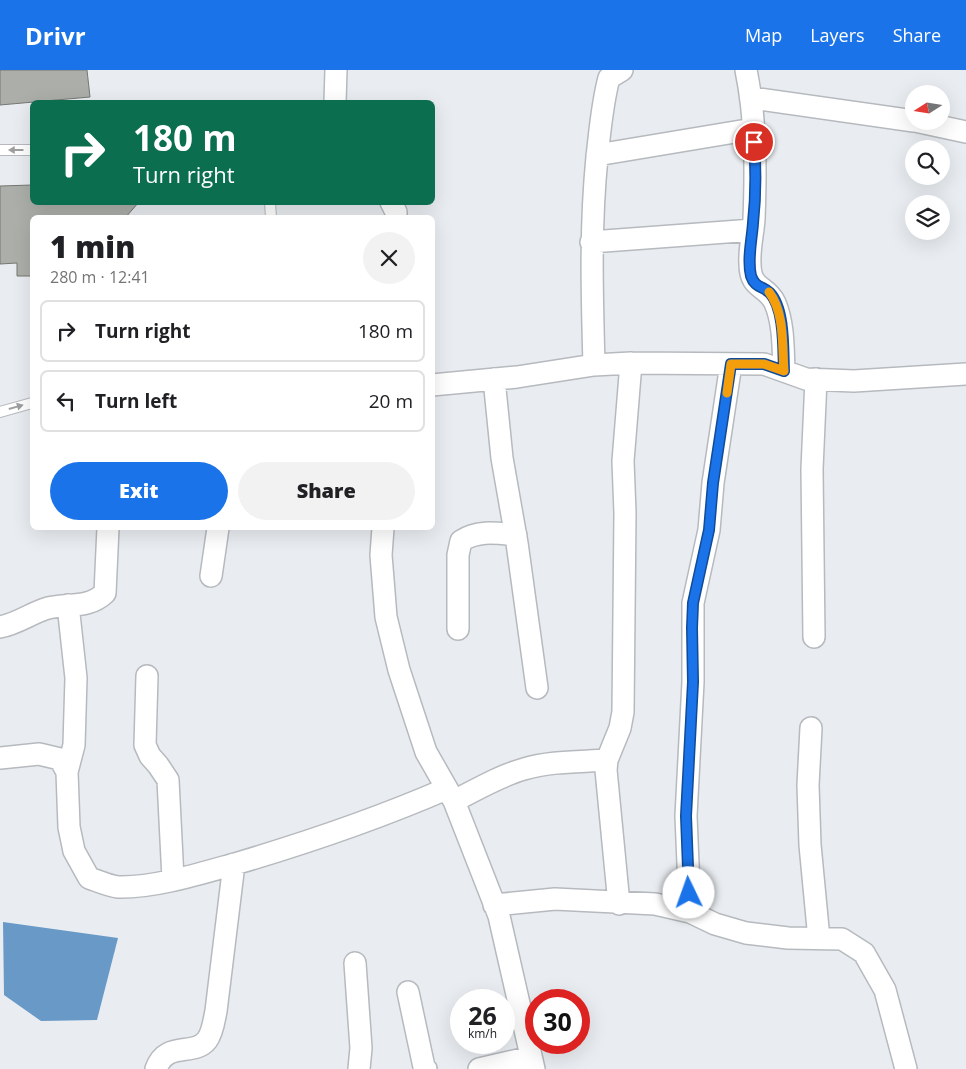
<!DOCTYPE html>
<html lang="en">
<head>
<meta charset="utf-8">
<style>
  body { margin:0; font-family:"Open Sans",sans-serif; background:#f2f2f2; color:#202124; height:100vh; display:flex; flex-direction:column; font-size:19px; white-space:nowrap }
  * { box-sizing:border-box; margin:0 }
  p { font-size:16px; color:#757577 }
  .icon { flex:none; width:28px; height:28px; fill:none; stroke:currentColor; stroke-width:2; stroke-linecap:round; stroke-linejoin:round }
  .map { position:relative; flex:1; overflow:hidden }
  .sheet { position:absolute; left:30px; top:145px; width:405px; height:315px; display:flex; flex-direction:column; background:#fff; border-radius:8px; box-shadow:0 5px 20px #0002 }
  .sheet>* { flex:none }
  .banner { position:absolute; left:30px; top:30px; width:405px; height:105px; border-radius:8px; box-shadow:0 5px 20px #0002; background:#0b6e4f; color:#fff; overflow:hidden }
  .needle { width:32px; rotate:258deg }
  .fabs { position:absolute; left:905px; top:15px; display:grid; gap:10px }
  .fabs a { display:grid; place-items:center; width:45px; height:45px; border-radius:50%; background:#fff; box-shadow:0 5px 20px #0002; font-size:25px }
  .speed { position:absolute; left:450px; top:919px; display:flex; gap:10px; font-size:25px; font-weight:700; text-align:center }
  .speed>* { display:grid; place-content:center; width:65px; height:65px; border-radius:50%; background:#fff; box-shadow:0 5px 20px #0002; line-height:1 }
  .speed small { font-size:12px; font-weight:400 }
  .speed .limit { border:8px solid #d22; background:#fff; color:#111 }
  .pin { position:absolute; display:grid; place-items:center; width:42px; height:42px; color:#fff; margin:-21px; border:2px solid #fff; border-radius:50%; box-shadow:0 1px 5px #0007 }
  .me { position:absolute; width:55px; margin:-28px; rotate:357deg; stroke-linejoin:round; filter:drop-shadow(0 0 4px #0008) }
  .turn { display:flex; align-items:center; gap:18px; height:105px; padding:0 20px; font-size:22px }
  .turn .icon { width:65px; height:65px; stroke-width:2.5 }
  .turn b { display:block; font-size:35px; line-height:42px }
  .round { display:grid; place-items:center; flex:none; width:52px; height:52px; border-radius:26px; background:#f2f2f2 }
  .overview { display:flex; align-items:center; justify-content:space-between; height:85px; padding:0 20px }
  h1 { font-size:30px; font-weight:800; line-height:38px }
  .button { display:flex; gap:10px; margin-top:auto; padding:10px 20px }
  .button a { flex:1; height:58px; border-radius:30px; background:#1a73e8; color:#fff; font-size:20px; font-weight:800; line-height:58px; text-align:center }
  .button a+a { background:#f2f2f2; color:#202124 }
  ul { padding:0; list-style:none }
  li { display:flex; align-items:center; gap:15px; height:62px; margin:0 10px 8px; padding:0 10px; border:2px solid #e0e0e0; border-radius:8px }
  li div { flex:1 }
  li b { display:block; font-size:19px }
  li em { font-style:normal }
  header { display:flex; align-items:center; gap:30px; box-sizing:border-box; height:70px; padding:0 25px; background:#1a73e8; color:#fff }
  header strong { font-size:24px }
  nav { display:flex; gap:28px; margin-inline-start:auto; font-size:18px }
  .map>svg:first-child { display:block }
  .water { fill:#6899c7 }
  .building { fill:#acaea9; stroke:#767773 }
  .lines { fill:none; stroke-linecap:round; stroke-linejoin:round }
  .service-casing { stroke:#b6babe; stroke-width:12 }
  .minor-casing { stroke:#b6babe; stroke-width:24 }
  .service { stroke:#fff; stroke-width:10 }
  .minor { stroke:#fff; stroke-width:21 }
  .oneway { fill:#9e9fa0 }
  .route-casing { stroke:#114b97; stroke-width:12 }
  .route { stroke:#1a73e8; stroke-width:9 }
  .slow { stroke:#f59e0b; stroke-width:9 }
</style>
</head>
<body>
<header>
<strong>Drivr</strong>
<nav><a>Map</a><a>Layers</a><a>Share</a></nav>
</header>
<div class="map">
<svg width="966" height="999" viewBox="0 0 966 999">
  <rect width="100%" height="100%" fill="#e9edf1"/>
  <path class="water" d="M3 852 118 868 97 950 41 951 4 925Z"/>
  <path class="building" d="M0 0H87L90 27 0 35Z
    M32 115V132H139L125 148H32V206H17V193L0 194V116Z"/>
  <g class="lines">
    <g class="service-casing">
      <path id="service" d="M0 80H32
        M270 132 271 148
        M0 342 32 333"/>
    </g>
    <g class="minor-casing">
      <path id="minor" d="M746 0C756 49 756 99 754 149 753 164 749 179 750 194 750 220 767 215 775 233 784 254 783 280 784 301
        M752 28 914 51
        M335 32 336 0
        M915 51 966 62
        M597 85 753 59
        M391 132 396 142V148
        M591 172 753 160
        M594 295C592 225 590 157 597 87 600 61 602 34 609 8L622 0
        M494 309 502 388 517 473 537 618
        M432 315 517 307 594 295 631 293 764 294 806 309 854 311 966 304
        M383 458 381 485 386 547 399 600 426 682 454 731 499 846 534 999
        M211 506 218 458
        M0 557C17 554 31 543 48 538 69 533 88 539 105 523L108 458
        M458 559V485L461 471C478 460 496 463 516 465
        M814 567 812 399 816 309
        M147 606 145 675 150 686 158 695 168 710 173 809
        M811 658 808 715 810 775 819 869
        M0 688 39 684 60 689 67 702 69 757 74 781 89 808C98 811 109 816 118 817 155 818 202 803 238 793 309 772 379 748 446 719
        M67 702 74 675 76 608 68 535
        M454 731C476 720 499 706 524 699 550 691 580 692 607 690
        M619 834 606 700 607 690 620 658 623 642 625 443 623 391 631 293
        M494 835 555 829 655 834 690 842 715 854 746 863 788 868 842 869 864 883 885 920 906 999
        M690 842 686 746 693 612V533L709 460 713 413 731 294
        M355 893 361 978 359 999
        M408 922 424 997 426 999
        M156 999C166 970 194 987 207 970 213 962 214 950 216 941L234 794
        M479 999 531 987"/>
    </g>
    <use href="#service" class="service"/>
    <use href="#minor" class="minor"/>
  </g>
  <defs><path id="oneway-solid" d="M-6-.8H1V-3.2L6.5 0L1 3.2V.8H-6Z" transform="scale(1.25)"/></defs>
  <g class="oneway">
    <use href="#oneway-solid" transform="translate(16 80) rotate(180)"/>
    <use href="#oneway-solid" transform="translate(16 337) rotate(-16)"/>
  </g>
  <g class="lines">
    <g class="route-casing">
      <path id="route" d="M689 823 686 746 693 612 692 558 693 533 709 460 713 413 731 294H764L784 301C783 281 785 239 770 223 763 216 755 218 751 206 747 189 752 169 753 153 756 126 756 99 754 72"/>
    </g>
    <use href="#route" class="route"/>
    <path class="slow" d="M727 323 731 294H764L784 301C782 276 785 243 769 222"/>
  </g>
</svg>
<div class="fabs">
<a><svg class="needle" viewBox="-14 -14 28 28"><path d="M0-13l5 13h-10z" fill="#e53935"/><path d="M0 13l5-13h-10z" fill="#757577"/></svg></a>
<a><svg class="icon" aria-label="search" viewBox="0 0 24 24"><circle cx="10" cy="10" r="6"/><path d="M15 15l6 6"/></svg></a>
<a><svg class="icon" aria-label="layers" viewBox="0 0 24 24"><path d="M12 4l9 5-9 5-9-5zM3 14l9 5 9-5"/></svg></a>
</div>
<div class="speed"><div>26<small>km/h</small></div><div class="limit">30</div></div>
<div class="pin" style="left:754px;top:72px;background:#d93025"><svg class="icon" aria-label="arrive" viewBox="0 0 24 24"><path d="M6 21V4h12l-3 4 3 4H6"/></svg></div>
<svg class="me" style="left:689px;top:823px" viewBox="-20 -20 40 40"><circle r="19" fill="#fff"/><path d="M0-13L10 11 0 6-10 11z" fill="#1a73e8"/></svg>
<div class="banner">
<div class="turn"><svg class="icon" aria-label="right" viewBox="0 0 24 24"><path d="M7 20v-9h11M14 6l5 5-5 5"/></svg><div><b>180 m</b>Turn right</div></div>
</div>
<section class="sheet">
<div class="overview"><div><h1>1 min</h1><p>280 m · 12:41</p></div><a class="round"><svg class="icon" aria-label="close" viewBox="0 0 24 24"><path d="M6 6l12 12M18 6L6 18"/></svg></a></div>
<ul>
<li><svg class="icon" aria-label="right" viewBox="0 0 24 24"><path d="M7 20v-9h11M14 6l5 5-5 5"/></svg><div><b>Turn right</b></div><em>180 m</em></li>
<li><svg class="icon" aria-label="left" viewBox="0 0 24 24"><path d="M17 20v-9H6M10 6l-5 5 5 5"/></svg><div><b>Turn left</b></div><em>20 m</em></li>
</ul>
<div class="button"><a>Exit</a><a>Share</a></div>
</section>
</div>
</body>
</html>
